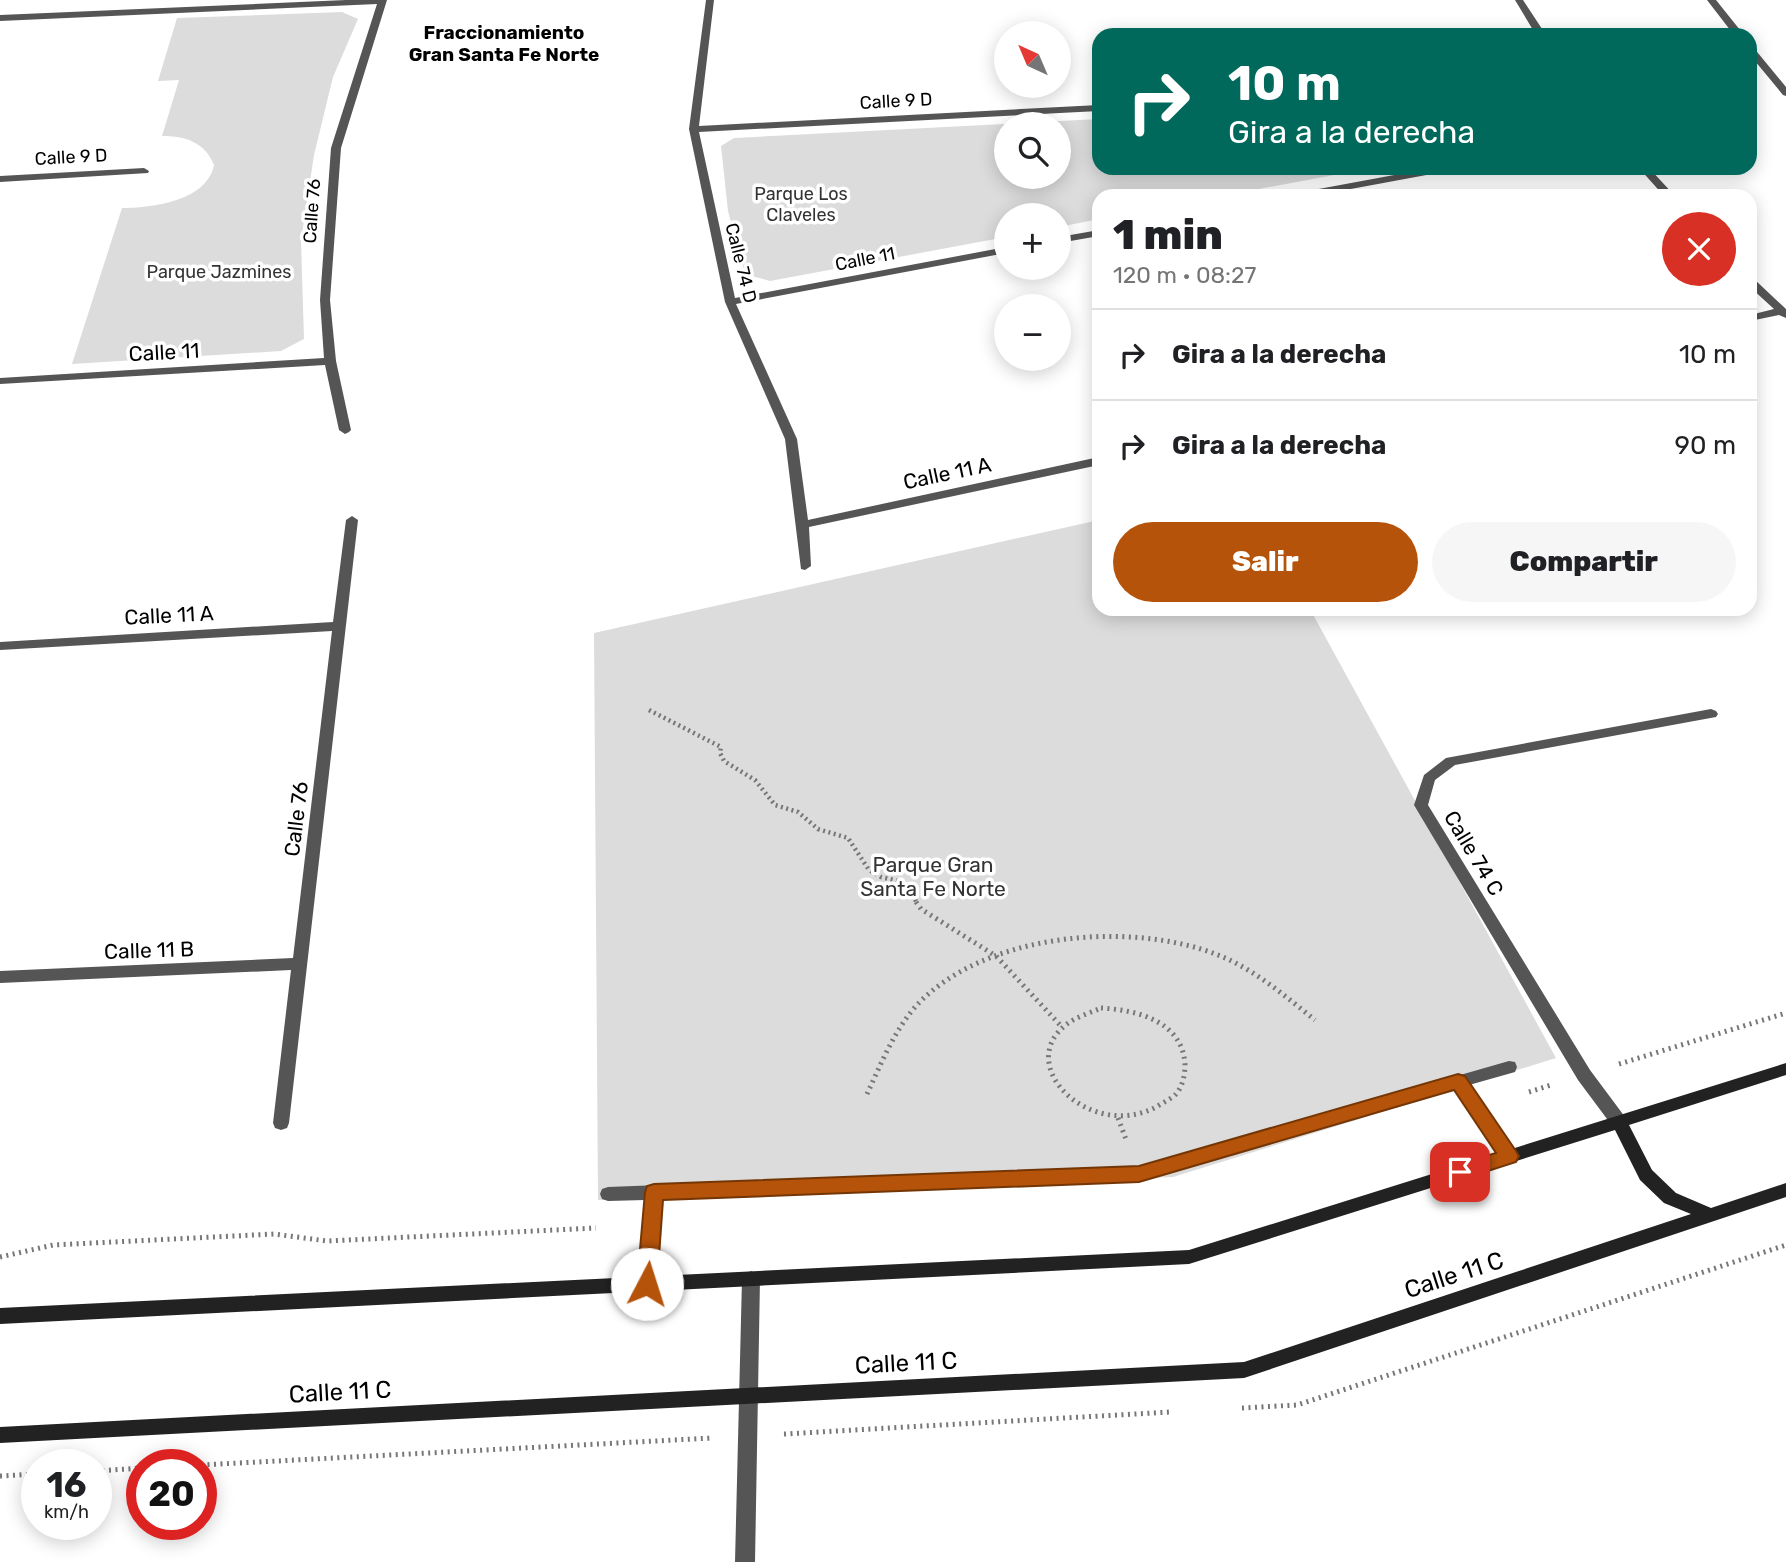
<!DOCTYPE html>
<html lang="es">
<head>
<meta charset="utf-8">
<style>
  body { margin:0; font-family:Rubik,sans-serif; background:#f6f6f6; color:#202124; height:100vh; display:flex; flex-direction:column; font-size:26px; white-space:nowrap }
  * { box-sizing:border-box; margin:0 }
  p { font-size:23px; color:#757577 }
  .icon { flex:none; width:38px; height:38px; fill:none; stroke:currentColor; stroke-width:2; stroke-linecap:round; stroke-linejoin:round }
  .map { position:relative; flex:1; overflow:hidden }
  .side { position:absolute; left:1092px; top:189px; width:665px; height:427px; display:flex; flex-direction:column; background:#fff; border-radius:21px; box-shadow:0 4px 18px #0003 }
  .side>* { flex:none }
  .guide { position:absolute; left:1092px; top:28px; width:665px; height:147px; border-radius:21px; box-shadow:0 4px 18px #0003; background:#00695c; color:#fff; overflow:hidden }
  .needle { width:46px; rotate:316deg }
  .controls { position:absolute; left:994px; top:21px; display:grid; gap:14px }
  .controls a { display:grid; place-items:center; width:77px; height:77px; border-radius:50%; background:#fff; box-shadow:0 4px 18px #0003; font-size:35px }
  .speed { position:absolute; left:21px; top:1449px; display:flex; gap:14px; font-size:35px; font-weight:700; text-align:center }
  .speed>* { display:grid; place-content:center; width:91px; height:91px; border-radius:50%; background:#fff; box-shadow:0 4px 18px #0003; line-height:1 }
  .speed small { font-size:18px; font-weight:400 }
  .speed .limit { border:10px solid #d22; background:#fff; color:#111 }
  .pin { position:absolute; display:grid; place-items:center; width:60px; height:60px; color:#fff; margin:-30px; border-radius:14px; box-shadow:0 4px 10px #0006 }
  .me { position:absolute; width:77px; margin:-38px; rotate:5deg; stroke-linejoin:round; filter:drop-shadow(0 0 5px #0008) }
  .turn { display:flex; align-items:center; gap:24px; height:147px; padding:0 21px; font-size:32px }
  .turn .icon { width:91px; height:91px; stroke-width:2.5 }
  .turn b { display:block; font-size:49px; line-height:60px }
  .round { display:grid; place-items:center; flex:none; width:74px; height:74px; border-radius:37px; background:#f6f6f6 }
  .headline { display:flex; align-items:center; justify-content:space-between; height:119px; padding:0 21px }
  h1 { font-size:42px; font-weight:800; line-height:52px }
  .primary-button { display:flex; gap:14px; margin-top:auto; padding:14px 21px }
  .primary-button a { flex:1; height:80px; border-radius:42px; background:#b45309; color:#fff; font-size:28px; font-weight:800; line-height:80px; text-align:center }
  .primary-button a+a { background:#f6f6f6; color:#202124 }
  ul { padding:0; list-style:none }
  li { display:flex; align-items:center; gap:21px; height:91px; padding:0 21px; border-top:2px solid #e0e0e0 }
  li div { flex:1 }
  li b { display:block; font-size:26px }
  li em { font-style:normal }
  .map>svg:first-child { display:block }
  .green { fill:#dcdcdc; fill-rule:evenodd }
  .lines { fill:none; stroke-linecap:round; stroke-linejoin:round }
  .path-far1 { stroke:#777; stroke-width:4.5; stroke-dasharray:2 3.5; stroke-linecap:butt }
  .path { stroke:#777; stroke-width:5; stroke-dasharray:2 4.5; stroke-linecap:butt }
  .service { fill:#555; fill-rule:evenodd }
  .minor { fill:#555; fill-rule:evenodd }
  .tertiary { fill:#555; fill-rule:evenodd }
  .secondary { fill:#222; fill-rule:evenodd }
  .route { fill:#b45309; stroke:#753606; stroke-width:2 }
  .labels { text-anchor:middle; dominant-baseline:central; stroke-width:7; stroke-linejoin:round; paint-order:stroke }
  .far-street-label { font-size:18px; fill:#000; stroke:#fff }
  .far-park-label { font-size:18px; fill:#333; stroke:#fff }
  .far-neighbourhood-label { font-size:19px; font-weight:bold; fill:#000; stroke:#fff }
  .street-label { font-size:21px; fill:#000; stroke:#fff }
  .park-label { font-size:21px; fill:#333; stroke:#fff }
  .near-street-label { font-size:24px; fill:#000; stroke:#fff }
</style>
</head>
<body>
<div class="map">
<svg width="1786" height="1562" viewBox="0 0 1786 1562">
  <rect width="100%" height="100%" fill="#fff"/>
  <path class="green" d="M342 12 358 19 333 77 314 155 301 241 304 339 281 351 72 364 122 208C152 208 207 201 214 165 205 142 185 136 162 136L179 80 158 81 177 18Z
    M1099 119V168H1371L1222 196H1099V219L1059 227V215H1006V237L770 281 745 274 728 211 721 146 734 138ZM1006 124H1059V177H1006Z
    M1099 520V609H1310L1556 1058 1173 1177 598 1200 594 633Z"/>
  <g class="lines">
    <path class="path-far1" d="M649 710 721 747 720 753 724 761 755 780 775 805 798 812 818 829 848 838 869 870 881 877 898 881 907 888 918 904"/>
    <path class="path" d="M916 902 921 909 996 956 1061 1026
      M1101 1008C1137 1010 1182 1021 1185 1064 1185 1074 1183 1086 1176 1094 1171 1099 1164 1102 1158 1106 1091 1143 1012 1065 1067 1024 1076 1017 1090 1013 1101 1008Z
      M1619 1064 1786 1013
      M1529 1092 1551 1085
      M867 1094C881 1064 894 1031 916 1006 983 933 1130 920 1218 955 1254 969 1285 996 1315 1020
      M1118 1118 1127 1142
      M0 1257 53 1245 274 1234 327 1241 596 1228
      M1242 1408 1297 1405 1786 1245
      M784 1434 1170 1412
      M201 1465 712 1438
      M96 1471 142 1468
      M0 1476 37 1474"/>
    <path class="service" d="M1711 709 1716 711 1718 714 1716 717 1455 765 1435 780 1428 805 1590 1070 1625 1117 1627 1122 1625 1127 1619 1129 1613 1127 1578 1080 1414 805 1424 775 1446 758Z
      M1509 1061 1515 1062 1517 1067 1515 1072 1469 1085 1515 1151 1517 1156 1515 1161 1509 1163 1503 1161 1455 1089 1139 1181 662 1199 656 1284 653 1289 647 1292 641 1289 638 1284 645 1200 608 1201 602 1199 600 1194 602 1189 608 1187 1139 1167Z"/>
    <path class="minor" d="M346 0H387L341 148 330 300 336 361 351 430 349 432 345 434 339 430 325 365 0 384V378L324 358 320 300 331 148 377 4 0 21V15Z
      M706 0H714L699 126 1099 105V111L699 132 735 298 1006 247V253L736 304 797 439 808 520 1099 457V465L809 527 811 566 805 570 801 569 785 439 725 302 689 129Z
      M1515 0H1523L1546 35H1536Z
      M144 168 149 171 148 173 0 182V176Z
      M1432 168H1453L1448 171 1313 196H1292L1297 193Z
      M1639 168H1649L1675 196H1664Z
      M1099 230V236L1059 243V237Z
      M1750 278 1754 279 1786 309V318L1779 315 1750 321V315L1774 309 1750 287Z
      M352 516 358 520 289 1123 287 1128 281 1130 275 1128 273 1123 291 970 0 983V971L293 958 332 631 0 650V642L333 622 346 520Z
      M751 1271 757 1274 760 1279 755 1562H735L742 1279 745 1274Z"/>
    <path class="tertiary" d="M1707 0H1716L1744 35H1734Z
      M1750 46 1753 47 1786 87V96L1783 95 1750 55Z"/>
    <path class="secondary" d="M1786 1063V1075L1629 1125 1652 1170 1676 1193 1711 1208 1786 1183V1197L1244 1378 0 1443V1427L1244 1362 1691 1214 1664 1203 1640 1180 1615 1130 1189 1264 0 1324V1308L1189 1250Z"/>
  </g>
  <path class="route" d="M1458 1074 1465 1076 1516 1151 1519 1156 1516 1162 1460 1180 1453 1177 1450 1172 1453 1166 1496 1153 1454 1090 1139 1182 663 1200 657 1284 654 1290 647 1293 640 1290 637 1284 645 1192 647 1186 654 1184 1139 1166Z"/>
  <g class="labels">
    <g class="far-street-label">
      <text transform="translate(896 101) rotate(-3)">Calle 9 D</text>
      <text transform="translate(71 157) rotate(-3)">Calle 9 D</text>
      <text transform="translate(312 211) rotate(-86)">Calle 76</text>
      <text transform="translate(865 259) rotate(-11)">Calle 11</text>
      <text transform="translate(741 263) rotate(76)">Calle 74 D</text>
    </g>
    <g class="far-park-label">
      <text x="801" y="194">Parque Los<tspan x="801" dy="21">Claveles</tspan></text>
      <text x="219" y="272">Parque Jazmines</text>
    </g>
    <g class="far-neighbourhood-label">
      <text x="504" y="32">Fraccionamiento<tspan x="504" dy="22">Gran Santa Fe Norte</tspan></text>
    </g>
    <g class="street-label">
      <text transform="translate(164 352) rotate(-3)">Calle 11</text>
      <text transform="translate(947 473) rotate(-12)">Calle 11 A</text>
      <text transform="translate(169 615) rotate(-3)">Calle 11 A</text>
      <text transform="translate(296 819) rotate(-83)">Calle 76</text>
      <text transform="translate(1474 853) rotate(59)">Calle 74 C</text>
      <text transform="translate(149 950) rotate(-2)">Calle 11 B</text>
    </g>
    <g class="park-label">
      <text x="933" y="864">Parque Gran<tspan x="933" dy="24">Santa Fe Norte</tspan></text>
    </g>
    <g class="near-street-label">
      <text transform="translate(1454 1275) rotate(-18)">Calle 11 C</text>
      <text transform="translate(906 1363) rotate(-3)">Calle 11 C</text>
      <text transform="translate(340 1392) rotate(-3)">Calle 11 C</text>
    </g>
  </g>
</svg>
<div class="controls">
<a><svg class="needle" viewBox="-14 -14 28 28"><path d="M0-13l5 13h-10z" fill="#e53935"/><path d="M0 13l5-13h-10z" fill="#757577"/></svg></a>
<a><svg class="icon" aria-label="search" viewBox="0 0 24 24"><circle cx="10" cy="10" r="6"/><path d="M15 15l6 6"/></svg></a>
<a>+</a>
<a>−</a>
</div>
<div class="speed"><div>16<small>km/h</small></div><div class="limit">20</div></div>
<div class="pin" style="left:1460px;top:1172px;background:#d93025"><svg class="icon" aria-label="arrive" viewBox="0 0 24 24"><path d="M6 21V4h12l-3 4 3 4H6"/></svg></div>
<svg class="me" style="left:647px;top:1284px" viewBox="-20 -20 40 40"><circle r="19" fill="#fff"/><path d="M0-13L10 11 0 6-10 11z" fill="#b45309"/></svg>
<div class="guide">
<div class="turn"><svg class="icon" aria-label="right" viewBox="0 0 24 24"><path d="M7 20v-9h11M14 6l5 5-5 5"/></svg><div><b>10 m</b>Gira a la derecha</div></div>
</div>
<section class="side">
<div class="headline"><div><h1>1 min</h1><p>120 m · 08:27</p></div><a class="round" style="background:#d93025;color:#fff"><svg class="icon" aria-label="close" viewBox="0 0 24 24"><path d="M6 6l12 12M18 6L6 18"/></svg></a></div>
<ul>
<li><svg class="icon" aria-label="right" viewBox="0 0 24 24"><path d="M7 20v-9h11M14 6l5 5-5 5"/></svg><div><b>Gira a la derecha</b></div><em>10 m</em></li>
<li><svg class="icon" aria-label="right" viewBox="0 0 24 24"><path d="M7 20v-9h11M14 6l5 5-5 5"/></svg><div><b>Gira a la derecha</b></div><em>90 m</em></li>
</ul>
<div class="primary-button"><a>Salir</a><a>Compartir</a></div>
</section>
</div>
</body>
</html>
